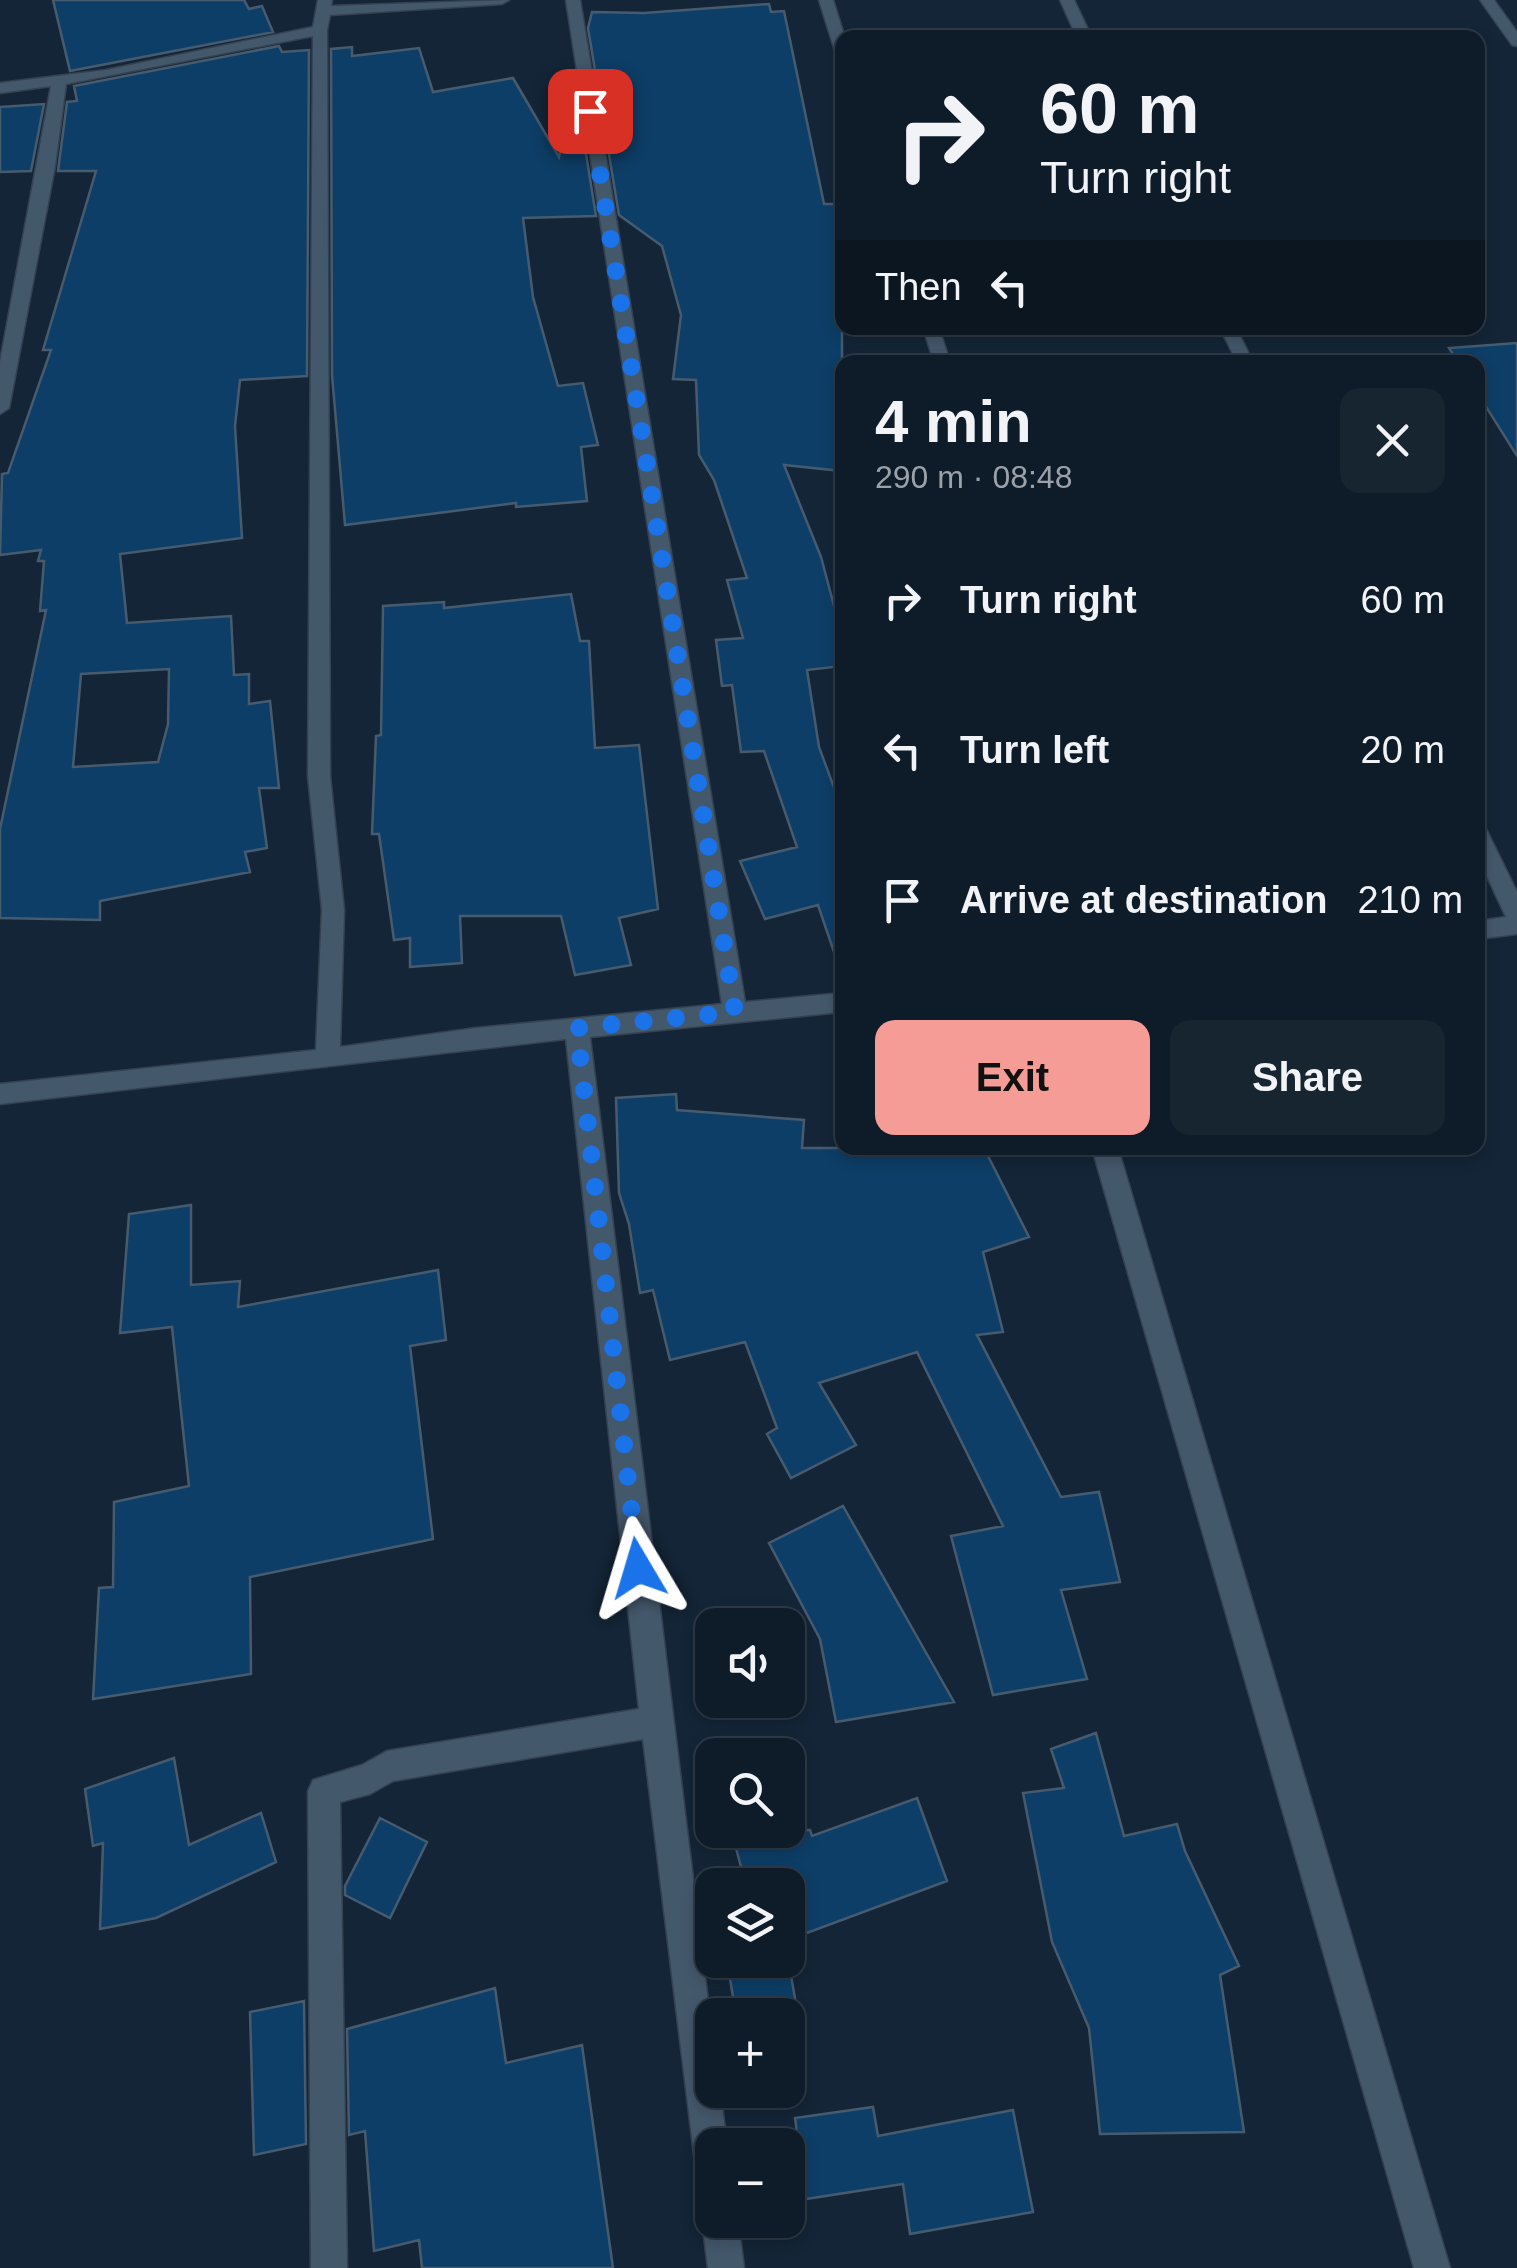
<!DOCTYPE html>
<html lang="en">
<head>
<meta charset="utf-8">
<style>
  body { margin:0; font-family:Helvetica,sans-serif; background:#172531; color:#f1f3f6; height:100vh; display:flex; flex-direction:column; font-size:38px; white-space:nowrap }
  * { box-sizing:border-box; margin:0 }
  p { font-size:32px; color:#9ba1a8 }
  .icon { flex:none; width:55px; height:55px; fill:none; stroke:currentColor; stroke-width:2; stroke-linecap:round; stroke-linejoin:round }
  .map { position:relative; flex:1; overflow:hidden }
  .drawer { position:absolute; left:835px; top:355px; width:650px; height:800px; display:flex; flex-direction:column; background:#0e1c29; border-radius:20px; box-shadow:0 5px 15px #0003,0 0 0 2px #2e3a46 }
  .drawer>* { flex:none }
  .banner { position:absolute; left:835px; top:30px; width:650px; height:305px; border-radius:20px; box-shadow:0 5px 15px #0003,0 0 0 2px #2e3a46; background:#0e1c29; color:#f1f3f6; overflow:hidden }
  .controls { position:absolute; left:695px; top:1608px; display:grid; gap:20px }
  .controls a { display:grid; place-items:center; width:110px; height:110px; border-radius:20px; background:#0e1c29; box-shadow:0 5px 15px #0003,0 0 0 2px #2e3a46; font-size:50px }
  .pin { position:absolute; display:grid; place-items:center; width:85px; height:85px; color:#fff; margin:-42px; border-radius:20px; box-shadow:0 5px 15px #0006 }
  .me { position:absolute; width:110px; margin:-55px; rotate:353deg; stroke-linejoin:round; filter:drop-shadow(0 0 8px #0008) }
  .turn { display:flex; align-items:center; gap:35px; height:210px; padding:0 40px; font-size:45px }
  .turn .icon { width:130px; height:130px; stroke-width:2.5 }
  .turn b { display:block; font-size:70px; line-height:85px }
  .then { display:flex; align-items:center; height:95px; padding:0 40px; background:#0003; gap:20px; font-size:38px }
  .round { display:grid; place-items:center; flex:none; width:105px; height:105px; border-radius:20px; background:#172531 }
  .head { display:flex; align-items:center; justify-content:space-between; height:170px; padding:0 40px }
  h1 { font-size:60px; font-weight:700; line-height:75px }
  .primary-button { display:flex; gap:20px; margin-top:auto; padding:20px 40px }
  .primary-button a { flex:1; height:115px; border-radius:20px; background:#f59c96; color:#111; font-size:40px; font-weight:700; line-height:115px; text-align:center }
  .primary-button a+a { background:#172531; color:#f1f3f6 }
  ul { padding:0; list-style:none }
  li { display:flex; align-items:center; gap:30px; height:150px; padding:0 40px }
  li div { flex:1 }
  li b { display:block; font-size:38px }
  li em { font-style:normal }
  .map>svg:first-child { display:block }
  .building { fill:#0d3e67; stroke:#475b6f; stroke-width:2.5; fill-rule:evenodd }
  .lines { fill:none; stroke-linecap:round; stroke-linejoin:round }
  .minor-casing { stroke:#344150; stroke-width:3 }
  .minor { fill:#44586c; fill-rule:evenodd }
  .route { stroke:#1a73e8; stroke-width:18; stroke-dasharray:0 32.4 }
</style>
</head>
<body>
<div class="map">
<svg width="1517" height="2268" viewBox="0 0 1517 2268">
  <rect width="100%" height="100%" fill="#132537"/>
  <path class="building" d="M53 0H244L249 9 262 6 273 32 70 71Z
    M769 4 771 12 784 11 824 204H839L842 231V471L784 465 821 557 842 636V666L807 670 819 747 842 809V954L835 955 818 905 765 919 740 861 797 847 764 751 741 752 732 685 722 686 716 640 743 638 727 580 747 578 714 480 699 455 696 380 673 379 681 315 662 246 619 215 588 28 592 12 644 13Z
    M279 46 282 52 309 50 307 376 240 380 235 426 242 538 120 554 127 623 231 616 234 675 249 674V704L270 701 279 788H259L267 848 245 852 250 872 100 901V920L0 918V829L46 610 40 611 44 561H38L41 550 0 555 2 474 8 473 51 350H43L96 171H58L67 102 77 101 74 86ZM169 669 168 724 158 762 73 767 81 674Z
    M352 47V56L419 48 433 92 513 78 559 157 575 85 596 216 523 218 533 297 558 386 583 383 598 445 581 447 587 501 516 507V503L345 525 332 375 331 49Z
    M44 104 31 171 0 172V107Z
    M1517 343V456L1478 394V362H1458L1449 348Z
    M571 594 580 641H589L595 748 639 745 658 909 619 918 631 965 575 975 561 916H460L462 963 410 967V938L394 940 379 834H372L376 736 381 735 383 606 444 602V608Z
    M676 1094 677 1110 804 1120 802 1148H984L1029 1237 983 1252 1003 1332 977 1335 1061 1497 1099 1492 1120 1582 1061 1590 1087 1679 993 1695 951 1536 1003 1526 917 1352 819 1383 856 1445 791 1478 767 1434 777 1428 745 1342 670 1360 653 1290 640 1293 629 1224 619 1193 616 1098Z
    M191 1205V1285L240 1281 238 1307 438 1270 446 1340 410 1346 433 1539 250 1577 251 1674 93 1699 99 1588 113 1587 114 1502 189 1486 172 1327 120 1333 129 1214Z
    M843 1506 954 1702 836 1722 820 1639 769 1543Z
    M1096 1733 1124 1836 1177 1824 1185 1851 1239 1966 1220 1975 1244 2132 1100 2134 1089 2028 1052 1942 1023 1793 1064 1788 1051 1749Z
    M174 1758 189 1845 261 1813 276 1862 156 1918 100 1929 103 1843 93 1846 85 1789Z
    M917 1798 947 1881 788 1940V1885H746L731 1830H810L812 1836Z
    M380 1818 427 1842 390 1918 345 1895V1886Z
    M788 1959 798 2015H736L728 1967Z
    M495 1988 506 2063 582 2045 613 2268H422L419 2240 374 2251 365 2131 349 2135 347 2029Z
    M304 2001 306 2144 254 2155 250 2012Z
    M873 2107 878 2136 1013 2110 1033 2212 910 2234 903 2184 806 2199 795 2118Z"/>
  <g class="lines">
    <g class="minor-casing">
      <path id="minor" d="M318 0H332L331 6 509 0 502 4 330 15 327 30 330 776 344 910 340 1047 476 1028 722 1004 566 0H580L745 1002 842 993V1012L590 1037 712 2034V2090H720L727 2145H712V2179L700 2174 695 2162 643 1739 393 1781 370 1794 340 1802 347 2268H311L308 1791 313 1780 362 1765 387 1751 639 1709 566 1039 0 1104V1084L316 1050 322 910 308 776 313 36 66 84 55 166 9 408 0 414V362L51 86 0 93V83L106 70 313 27Z
        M819 0H833L845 38 842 55 835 51Z
        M1060 0H1074L1092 38H1077Z
        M1480 0H1494L1517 32V46L1512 45Z
        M923 328H939L950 362H934Z
        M1220 328H1236L1253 362H1237Z
        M1478 827 1486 829 1517 892V934L1478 939V921L1506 917 1478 857Z
        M1092 1148H1118L1450 2268H1414Z
        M712 2205V2220H738L744 2268H708L702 2220Z"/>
    </g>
    <use href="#minor" class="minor"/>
  </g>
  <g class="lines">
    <path class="route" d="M590 111 735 1012 577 1028 638 1568"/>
  </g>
</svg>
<div class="controls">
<a><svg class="icon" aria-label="sound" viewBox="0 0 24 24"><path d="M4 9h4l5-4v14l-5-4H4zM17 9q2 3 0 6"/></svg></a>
<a><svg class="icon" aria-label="search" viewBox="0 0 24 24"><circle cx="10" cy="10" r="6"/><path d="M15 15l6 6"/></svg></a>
<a><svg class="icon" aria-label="layers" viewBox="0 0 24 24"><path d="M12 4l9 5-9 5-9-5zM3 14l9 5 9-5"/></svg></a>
<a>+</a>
<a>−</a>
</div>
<div class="pin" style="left:590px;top:111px;background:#d93025"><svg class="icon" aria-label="arrive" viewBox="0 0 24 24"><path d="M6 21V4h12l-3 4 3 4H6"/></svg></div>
<svg class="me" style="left:638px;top:1568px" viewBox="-20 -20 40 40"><path d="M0-17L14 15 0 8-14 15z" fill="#1a73e8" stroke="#fff" stroke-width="4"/></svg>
<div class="banner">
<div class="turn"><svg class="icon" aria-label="right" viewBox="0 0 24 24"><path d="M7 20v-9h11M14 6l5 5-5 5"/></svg><div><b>60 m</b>Turn right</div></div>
<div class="then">Then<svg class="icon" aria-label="left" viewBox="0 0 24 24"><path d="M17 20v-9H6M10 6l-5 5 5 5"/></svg></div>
</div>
<section class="drawer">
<div class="head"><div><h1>4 min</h1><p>290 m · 08:48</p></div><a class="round"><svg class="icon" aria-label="close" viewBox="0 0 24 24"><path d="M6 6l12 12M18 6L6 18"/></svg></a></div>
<ul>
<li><svg class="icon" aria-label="right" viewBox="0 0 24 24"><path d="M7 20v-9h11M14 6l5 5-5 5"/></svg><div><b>Turn right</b></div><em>60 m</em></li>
<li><svg class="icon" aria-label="left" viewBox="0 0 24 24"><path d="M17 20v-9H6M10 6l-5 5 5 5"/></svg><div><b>Turn left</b></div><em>20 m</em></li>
<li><svg class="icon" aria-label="arrive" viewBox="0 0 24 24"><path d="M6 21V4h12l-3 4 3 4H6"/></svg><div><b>Arrive at destination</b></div><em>210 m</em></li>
</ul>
<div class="primary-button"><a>Exit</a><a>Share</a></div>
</section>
</div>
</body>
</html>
